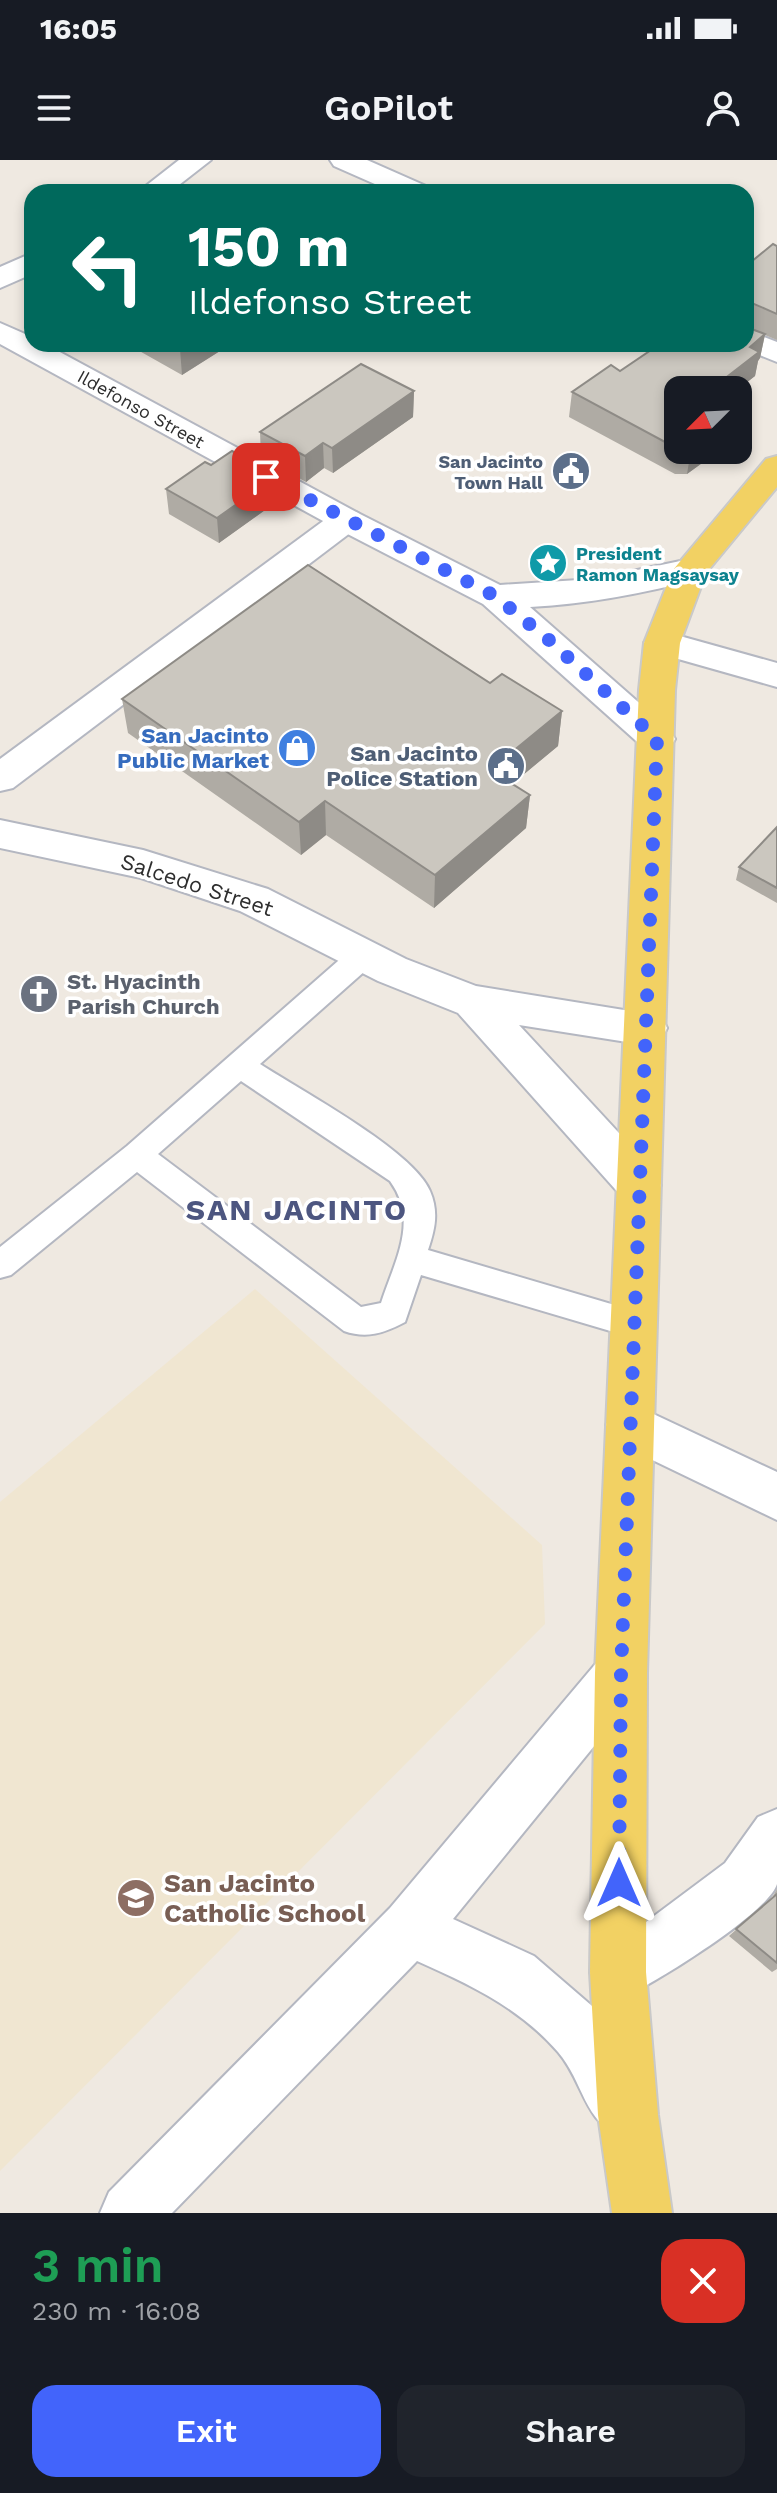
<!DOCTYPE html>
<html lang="en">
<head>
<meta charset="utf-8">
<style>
  body { margin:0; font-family:"Work Sans",sans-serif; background:#20242c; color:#f1f3f6; height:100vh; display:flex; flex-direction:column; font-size:30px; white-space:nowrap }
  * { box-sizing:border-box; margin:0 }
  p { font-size:26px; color:#9ea1a6 }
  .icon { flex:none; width:44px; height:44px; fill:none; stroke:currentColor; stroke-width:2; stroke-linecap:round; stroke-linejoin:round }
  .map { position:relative; height:2053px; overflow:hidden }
  .drawer { display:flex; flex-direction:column; background:#171b24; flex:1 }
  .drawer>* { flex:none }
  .banner { position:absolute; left:24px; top:24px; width:730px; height:168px; border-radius:24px; box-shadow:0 4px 12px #0003; background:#00695c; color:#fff; overflow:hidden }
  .needle { width:52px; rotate:246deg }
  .tools { position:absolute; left:664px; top:216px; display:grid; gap:16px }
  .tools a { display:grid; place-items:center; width:88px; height:88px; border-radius:16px; background:#171b24; box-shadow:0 4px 12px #0003; font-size:40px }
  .pin { position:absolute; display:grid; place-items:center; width:68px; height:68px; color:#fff; margin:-34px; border-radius:16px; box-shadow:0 4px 12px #0006 }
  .me { position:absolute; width:88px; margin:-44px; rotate:0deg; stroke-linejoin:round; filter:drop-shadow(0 0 6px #0008) }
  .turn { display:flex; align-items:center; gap:28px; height:168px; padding:0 32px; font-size:36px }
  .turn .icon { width:104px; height:104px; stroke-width:2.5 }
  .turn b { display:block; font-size:56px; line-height:68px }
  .round { display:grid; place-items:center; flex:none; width:84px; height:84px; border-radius:24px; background:#20242c }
  .headline { display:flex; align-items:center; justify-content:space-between; height:136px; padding:0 32px }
  h1 { font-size:48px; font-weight:600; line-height:60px; color:#1e9e55 }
  .button { display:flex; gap:16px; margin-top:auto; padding:16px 32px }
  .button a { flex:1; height:92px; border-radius:24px; background:#4264fb; color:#fff; font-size:32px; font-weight:600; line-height:92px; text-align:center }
  .button a+a { background:#20242c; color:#f1f3f6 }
  .status { display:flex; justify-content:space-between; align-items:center; height:56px; padding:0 40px; background:#171b24; direction:ltr }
  .status svg { height:22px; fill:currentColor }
  header { display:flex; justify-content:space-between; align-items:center; height:104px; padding:0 32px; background:#171b24; font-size:36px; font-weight:600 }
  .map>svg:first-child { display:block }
  .education { fill:#f0e6d1 }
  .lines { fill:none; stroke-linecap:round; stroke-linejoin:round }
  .service-casing { stroke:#b4b7c1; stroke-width:4 }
  .pedestrian-casing { stroke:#b4b7c1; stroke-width:4 }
  .minor-casing { stroke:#b4b7c1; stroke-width:4 }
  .tertiary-casing { stroke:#b4b7c1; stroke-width:4 }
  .secondary-casing { stroke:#b4b7c1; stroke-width:4 }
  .primary-casing { stroke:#c9c9c9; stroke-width:4 }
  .service { fill:#fff; fill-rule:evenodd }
  .pedestrian { fill:#fff; fill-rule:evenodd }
  .minor { fill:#fff; fill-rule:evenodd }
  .tertiary { fill:#fff; fill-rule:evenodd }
  .secondary { fill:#fff; fill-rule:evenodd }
  .primary { fill:#f2d163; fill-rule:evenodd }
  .wall { fill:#afaba4 }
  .shaded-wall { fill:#8e8b86 }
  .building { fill:#cbc7bf; stroke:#8e8b86; stroke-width:2 }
  .route { stroke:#4264fb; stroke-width:14; stroke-dasharray:0 25.2 }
  .labels { text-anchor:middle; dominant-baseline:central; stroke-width:7; stroke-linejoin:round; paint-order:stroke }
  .far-street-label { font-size:18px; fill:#2e2e2e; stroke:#fff }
  .far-service-label { font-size:18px; font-weight:bold; fill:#4e5e75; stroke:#fff; text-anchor:end }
  .far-culture-label { font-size:18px; font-weight:bold; fill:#0d838f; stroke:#fff; text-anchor:start }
  .shop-label { font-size:22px; font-weight:bold; fill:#366cbe; stroke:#fff; text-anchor:end }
  .service-label { font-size:22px; font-weight:bold; fill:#4e5e75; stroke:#fff; text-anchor:end }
  .street-label { font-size:22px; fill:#2e2e2e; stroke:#fff }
  .worship-label { font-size:22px; font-weight:bold; fill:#5b616d; stroke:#fff; text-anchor:start }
  .near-education-label { font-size:26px; font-weight:bold; fill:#785e54; stroke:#fff; text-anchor:start }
  .district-label { font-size:30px; font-weight:bold; letter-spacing:2px; fill:#4d5680; stroke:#fff }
</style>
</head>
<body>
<div class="status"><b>16:05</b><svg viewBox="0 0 49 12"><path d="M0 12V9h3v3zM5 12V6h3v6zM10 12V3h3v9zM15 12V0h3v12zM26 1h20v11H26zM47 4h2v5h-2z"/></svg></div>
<header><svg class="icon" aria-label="menu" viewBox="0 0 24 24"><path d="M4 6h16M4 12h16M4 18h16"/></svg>GoPilot<svg class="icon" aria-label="person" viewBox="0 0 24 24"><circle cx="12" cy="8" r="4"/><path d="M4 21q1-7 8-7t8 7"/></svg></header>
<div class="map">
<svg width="777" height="2053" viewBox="0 0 777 2053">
  <rect width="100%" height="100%" fill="#efe9e1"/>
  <path class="education" d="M255 1129 542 1385 545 1464 0 2011V1342Z"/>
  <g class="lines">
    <g class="service-casing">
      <path id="service" d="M364 784 374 787 378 795 374 803 260 904C300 930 414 991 430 1031 439 1052 435 1069 428 1090L645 1154 650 1164 645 1174 634 1178 421 1115 405 1162C384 1173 367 1179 344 1171L137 1012 11 1115 0 1118V1087L127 986 354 787ZM241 921 390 1021C419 1061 395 1100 381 1143L361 1147 158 994Z"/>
    </g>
    <g class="pedestrian-casing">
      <path id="pedestrian" d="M346 349 358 353 363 360 358 367 13 628 0 631V599L334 353Z"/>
    </g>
    <g class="minor-casing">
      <path id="minor" d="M179 0H211L170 32H138Z
        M330 0H367L426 26 430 32H393L334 6Z
        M32 93V114L0 128V107Z
        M746 170 777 182V202L735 185 746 184Z
        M662 471 777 503V527L650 491 644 483 650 475Z
        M630 1243 777 1312V1360L613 1281 606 1265 613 1249Z
        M777 1649C777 1669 777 1705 777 1724 769 1753 648 1828 618 1840L598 1832 590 1812 598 1792 646 1762 725 1703 758 1657Z"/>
    </g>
    <g class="tertiary-casing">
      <path id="tertiary" d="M0 660 143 690 268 729 406 799 476 826 661 856 667 868 661 880 646 885 519 865 655 1012 661 1025 655 1038 639 1044 623 1038 458 853 378 821 240 751 141 718 0 688Z"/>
    </g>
    <g class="secondary-casing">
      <path id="secondary" d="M0 163 32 177V184H45L358 353 500 425 594 419 690 399 702 402 707 410 702 418C645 433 589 444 530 447L670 570 675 579 670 588 657 592 644 588 483 444 334 367 0 184Z
        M621 1487 639 1495 647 1513 639 1531 453 1759 534 1796 599 1852 654 1949 645 1970 624 1979C583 1962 584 1922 558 1892 520 1848 469 1824 417 1801L172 2053H100L109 2032 390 1748 603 1495Z"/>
    </g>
    <g class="primary-casing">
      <path id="primary" d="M777 296V327L706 413 680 483 675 530 647 1513 646 1812 658 1955 672 2053H612L598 1955 590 1812 595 1513 639 530 644 483 673 410 766 299Z"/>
    </g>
    <use href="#service" class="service"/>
    <use href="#pedestrian" class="pedestrian"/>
    <use href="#minor" class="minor"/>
    <use href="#tertiary" class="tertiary"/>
    <use href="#secondary" class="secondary"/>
    <use href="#primary" class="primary"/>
  </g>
  <path class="wall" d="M777 86V180L765 175 760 198 758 201 755 216 737 230H678V290H720L687 314H675L569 257 572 232 620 211 746 184V106Z
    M127 184H231L182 215Z
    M414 231 413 257 333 313 324 308 306 322 261 297 260 272Z
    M211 305 278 315 279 340 219 383 169 354 166 329Z
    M490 523 562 551 558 586 512 624 530 635 526 668 434 748 326 675 301 695 128 573 122 539Z
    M777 667V743L736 720 739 707Z
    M777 1729V1809L772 1812 729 1776 772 1738Z"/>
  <path class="shaded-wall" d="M752 143 747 167 746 168 747 146Z
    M765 174 760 198 758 201 755 216 737 230H718L719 223 750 187Z
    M188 184H231L182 215 180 189Z
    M414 231 413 257 333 313 332 288Z
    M323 283 324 308 306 322 305 296Z
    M691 290H720L687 314Z
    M278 315 279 340 219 383 217 358Z
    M562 551 558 586 488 644 490 610Z
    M530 635 526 668 434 748 435 715Z
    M325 641 326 675 301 695 299 662Z"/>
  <path class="building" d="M773 84 777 86V154L752 143 747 146V157L746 158V106Z
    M746 167 765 174 750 187 759 192 719 223 730 228 727 230H678V289L572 232 611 205 620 211 660 184H746Z
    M170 184H188L180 189Z
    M361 204 414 231 332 288 323 283 305 296 260 272Z
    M232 291 278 315 217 358 166 329 205 302 211 305Z
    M308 405 490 523 502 514 562 551 490 610 530 635 435 715 325 641 299 662 122 539Z
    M777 667V728L739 707Z
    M777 1734V1803L736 1769Z"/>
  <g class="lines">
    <path class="route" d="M266 317 495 436 549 480 657 579 621 1513 619 1723"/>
  </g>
  <defs>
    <g id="civic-disc" transform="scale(2)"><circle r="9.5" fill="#5c6f8a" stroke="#fff"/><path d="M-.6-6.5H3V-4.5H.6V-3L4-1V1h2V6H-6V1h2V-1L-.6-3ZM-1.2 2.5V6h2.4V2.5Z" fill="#fff"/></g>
    <g id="sight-disc" transform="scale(2)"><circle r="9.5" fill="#0f9aa8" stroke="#fff"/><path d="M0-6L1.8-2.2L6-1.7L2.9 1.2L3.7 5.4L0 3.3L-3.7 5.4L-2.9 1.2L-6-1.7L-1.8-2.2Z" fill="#fff"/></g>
    <g id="shop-disc" transform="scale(2)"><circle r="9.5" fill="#3f7fe0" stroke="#fff"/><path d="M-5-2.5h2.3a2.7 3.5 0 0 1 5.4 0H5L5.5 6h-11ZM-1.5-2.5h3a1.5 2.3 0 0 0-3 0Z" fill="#fff"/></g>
    <g id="church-disc" transform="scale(2)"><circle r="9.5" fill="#6b7280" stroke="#fff"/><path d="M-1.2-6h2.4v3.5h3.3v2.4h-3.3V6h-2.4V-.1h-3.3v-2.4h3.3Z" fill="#fff"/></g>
    <g id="school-disc" transform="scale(2)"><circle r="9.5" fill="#8d6e63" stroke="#fff"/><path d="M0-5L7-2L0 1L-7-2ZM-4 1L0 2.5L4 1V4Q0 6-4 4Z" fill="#fff"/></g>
  </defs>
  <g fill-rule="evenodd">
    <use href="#civic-disc" x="571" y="311"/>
    <use href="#sight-disc" x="548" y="403"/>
    <use href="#shop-disc" x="297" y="588"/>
    <use href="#civic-disc" x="506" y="606"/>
    <use href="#church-disc" x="39" y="834"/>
    <use href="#school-disc" x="136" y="1738"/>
  </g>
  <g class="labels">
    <g class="far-street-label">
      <text transform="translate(141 249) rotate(29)">Ildefonso Street</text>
    </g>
    <g class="far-service-label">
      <text x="543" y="301">San Jacinto<tspan x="543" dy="21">Town Hall</tspan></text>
    </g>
    <g class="far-culture-label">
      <text x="576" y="393">President<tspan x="576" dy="21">Ramon Magsaysay</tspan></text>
    </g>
    <g class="shop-label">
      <text x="269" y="575">San Jacinto<tspan x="269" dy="25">Public Market</tspan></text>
    </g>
    <g class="service-label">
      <text x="478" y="593">San Jacinto<tspan x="478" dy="25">Police Station</tspan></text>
    </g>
    <g class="street-label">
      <text transform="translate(197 725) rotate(18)">Salcedo Street</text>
    </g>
    <g class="worship-label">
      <text x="67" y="821">St. Hyacinth<tspan x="67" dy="25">Parish Church</tspan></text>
    </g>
    <g class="near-education-label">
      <text x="164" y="1723">San Jacinto<tspan x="164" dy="30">Catholic School</tspan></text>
    </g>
    <g class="district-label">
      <text x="297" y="1049">SAN JACINTO</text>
    </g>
  </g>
</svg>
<div class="tools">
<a><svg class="needle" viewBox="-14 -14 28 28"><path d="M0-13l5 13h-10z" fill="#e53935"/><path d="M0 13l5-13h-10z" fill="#9ea1a6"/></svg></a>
</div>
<div class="pin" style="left:266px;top:317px;background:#d93025"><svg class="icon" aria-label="arrive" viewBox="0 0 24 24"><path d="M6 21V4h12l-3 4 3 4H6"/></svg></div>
<svg class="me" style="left:619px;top:1723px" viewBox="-20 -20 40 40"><path d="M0-17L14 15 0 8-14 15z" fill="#4264fb" stroke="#fff" stroke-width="4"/></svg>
<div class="banner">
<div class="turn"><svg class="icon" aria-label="left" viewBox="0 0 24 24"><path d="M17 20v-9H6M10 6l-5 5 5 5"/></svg><div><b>150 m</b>Ildefonso Street</div></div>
</div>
</div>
<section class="drawer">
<div class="headline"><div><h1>3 min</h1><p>230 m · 16:08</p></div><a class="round" style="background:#d93025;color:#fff"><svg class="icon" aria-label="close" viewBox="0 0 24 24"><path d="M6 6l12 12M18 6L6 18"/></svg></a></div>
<div class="button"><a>Exit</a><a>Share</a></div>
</section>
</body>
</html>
